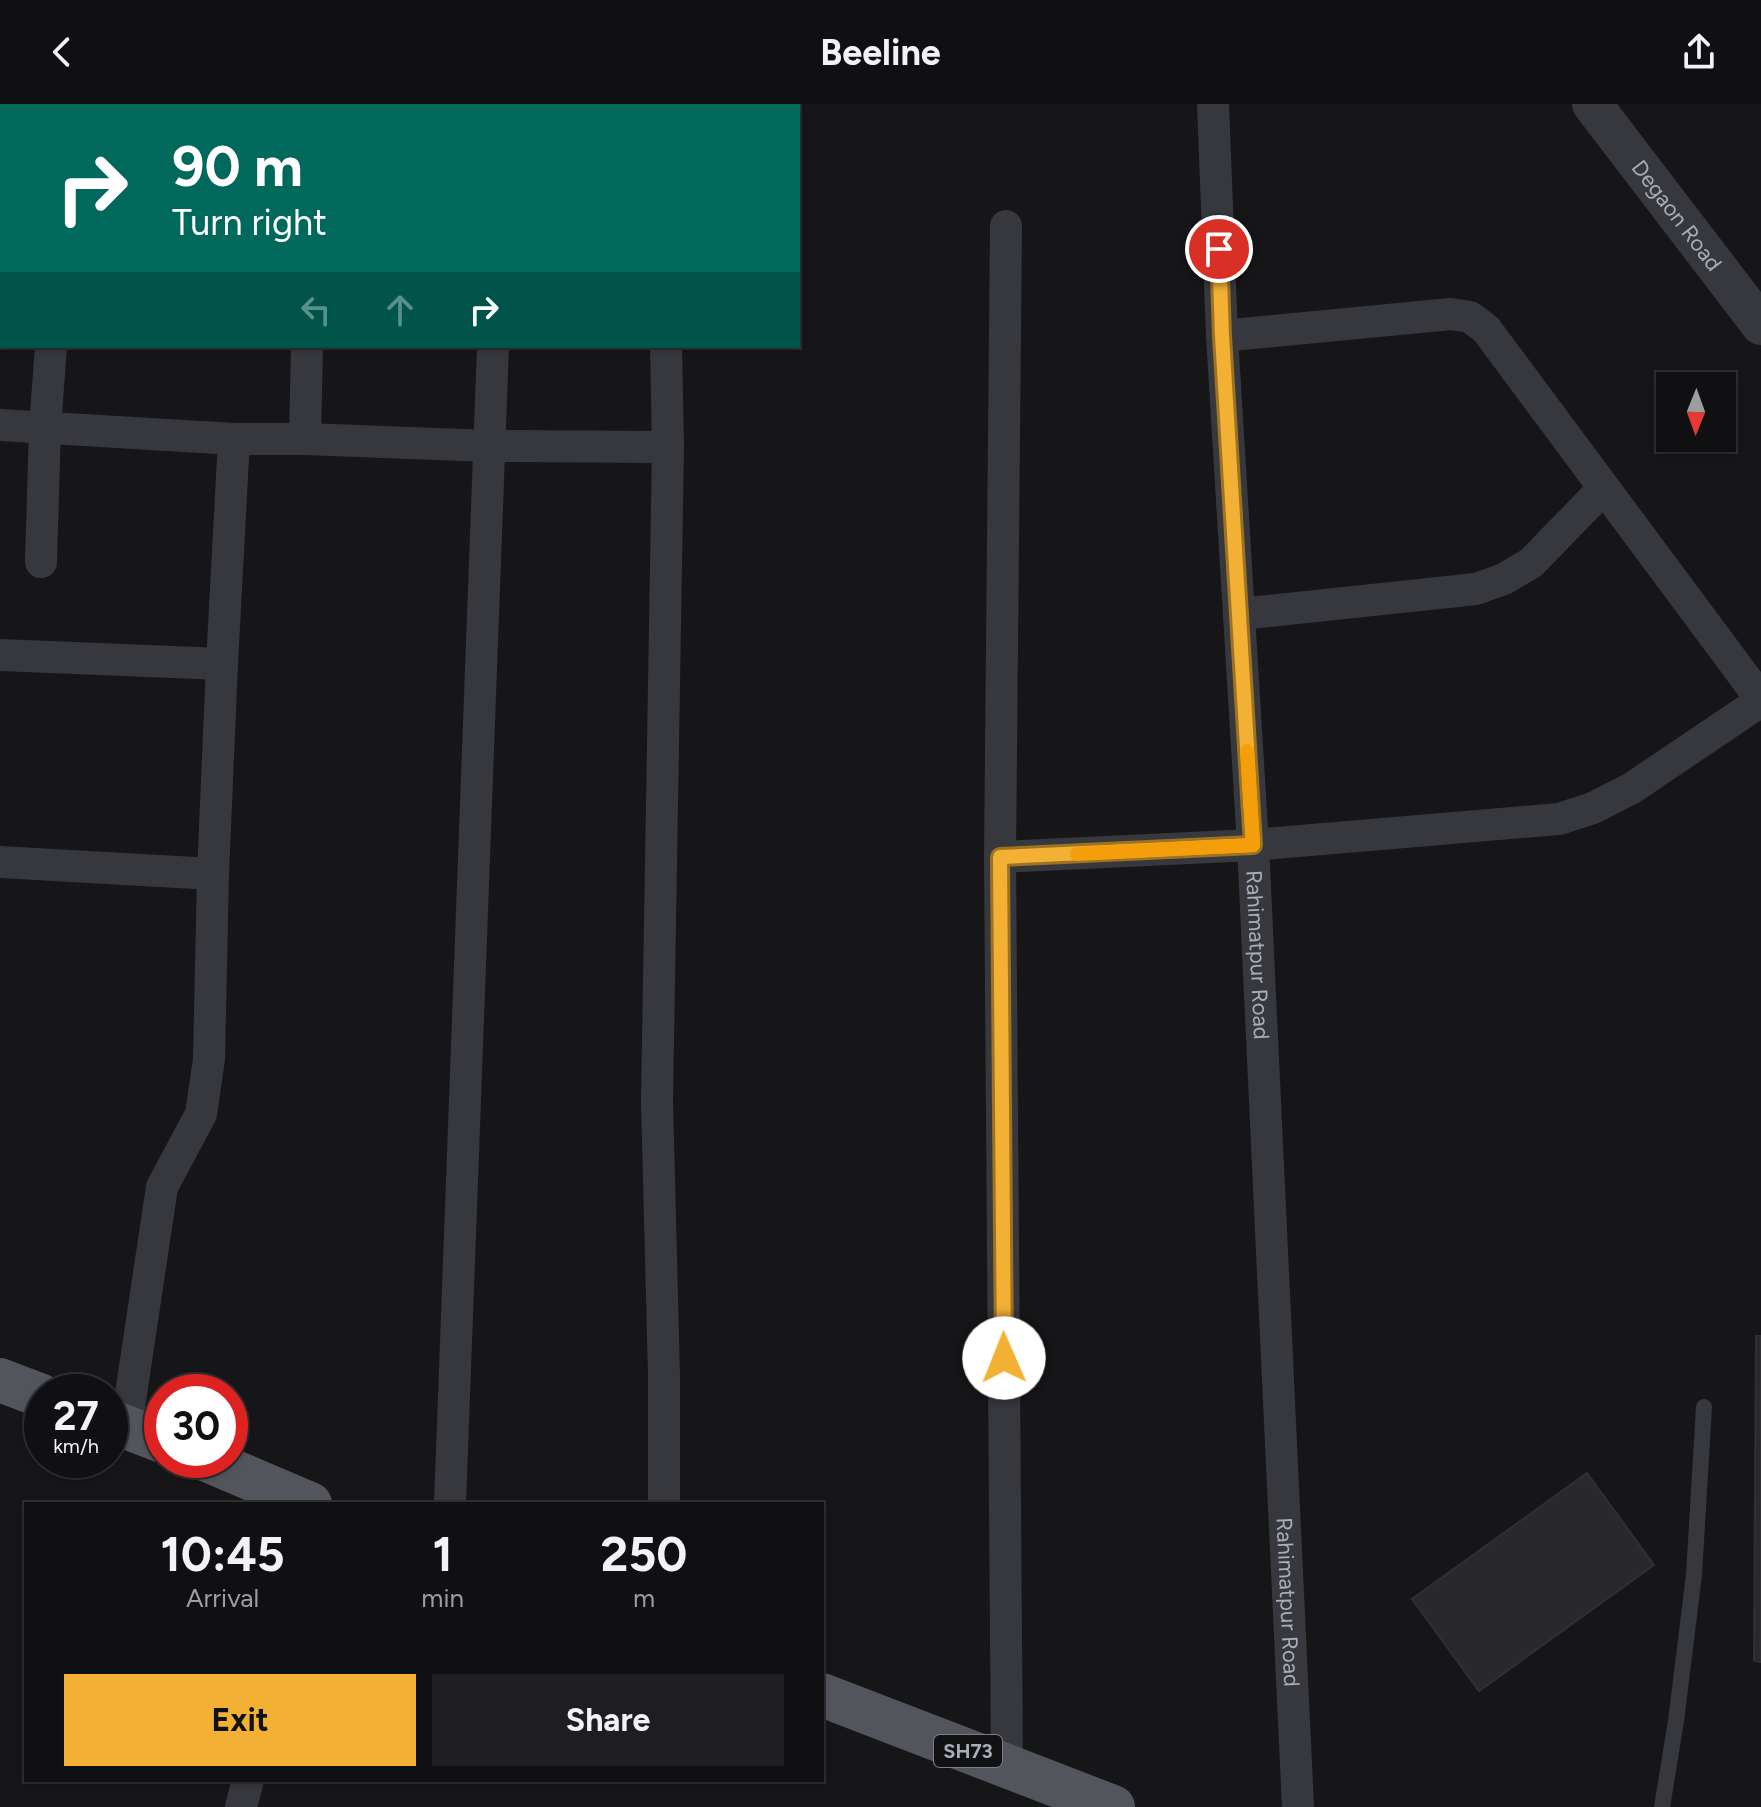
<!DOCTYPE html>
<html lang="en">
<head>
<meta charset="utf-8">
<style>
  body { margin:0; font-family:Figtree,sans-serif; background:#1e1e20; color:#f1f3f6; height:100vh; display:flex; flex-direction:column; font-size:30px; white-space:nowrap }
  * { box-sizing:border-box; margin:0 }
  p { font-size:26px; color:#9c9d9f }
  .icon { flex:none; width:44px; height:44px; fill:none; stroke:currentColor; stroke-width:2; stroke-linecap:round; stroke-linejoin:round }
  .map { position:relative; flex:1; overflow:hidden }
  .side { position:absolute; left:24px; top:1398px; width:800px; height:280px; display:flex; flex-direction:column; background:#101012; border-radius:0px; box-shadow:0 2px 6px #0004,0 0 0 2px #303032 }
  .side>* { flex:none }
  .banner { position:absolute; left:0px; top:0px; width:800px; height:244px; box-shadow:0 2px 6px #0004,0 0 0 2px #303032; background:#00695c; color:#fff; overflow:hidden }
  .needle { width:52px; rotate:181deg }
  .controls { position:absolute; left:1656px; top:268px; display:grid; gap:16px }
  .controls a { display:grid; place-items:center; width:80px; height:80px; border-radius:0px; background:#101012; box-shadow:0 2px 6px #0004,0 0 0 2px #303032; font-size:40px }
  .speed { position:absolute; left:24px; top:1270px; display:flex; gap:16px; font-size:40px; font-weight:700; text-align:center }
  .speed>* { display:grid; place-content:center; width:104px; height:104px; border-radius:50%; background:#101012; box-shadow:0 2px 6px #0004,0 0 0 2px #303032; line-height:1 }
  .speed small { font-size:20px; font-weight:400 }
  .speed .limit { border:12px solid #d22; background:#fff; color:#111 }
  .pin { position:absolute; display:grid; place-items:center; width:68px; height:68px; color:#fff; margin:-34px; border:4px solid #fff; border-radius:50%; box-shadow:0 2px 8px #0007 }
  .me { position:absolute; width:88px; margin:-44px; rotate:359deg; stroke-linejoin:round; filter:drop-shadow(0 0 6px #0008) }
  .turn { display:flex; align-items:center; gap:28px; height:168px; padding:0 40px; font-size:36px }
  .turn .icon { width:104px; height:104px; stroke-width:2.5 }
  .turn b { display:block; font-size:56px; line-height:68px }
  .lanes { display:flex; align-items:center; height:76px; padding:0 40px; background:#0003; justify-content:center; gap:40px; direction:ltr }
  .lanes .off { opacity:.35 }
  .eta { display:flex; justify-content:space-evenly; align-items:center; height:136px; text-align:center }
  .eta b { font-size:48px; font-weight:700; line-height:56px }
  .action { display:flex; gap:16px; margin-top:auto; padding:16px 40px }
  .action a { flex:1; height:92px; border-radius:0px; background:#f2b134; color:#111; font-size:32px; font-weight:700; line-height:92px; text-align:center }
  .action a+a { background:#1e1e20; color:#f1f3f6 }
  header { display:flex; justify-content:space-between; align-items:center; height:104px; padding:0 40px; background:#101012; font-size:36px; font-weight:700 }
  .map>svg:first-child { display:block }
  .building { fill:#29292c; stroke:#303034; stroke-width:2 }
  .lines { fill:none; stroke-linecap:round; stroke-linejoin:round }
  .service { stroke:#37383d; stroke-width:16 }
  .minor { stroke:#37383d; stroke-width:32 }
  .tertiary { stroke:#37383d; stroke-width:40 }
  .primary { stroke:#53555c; stroke-width:44 }
  .route-casing { stroke:#9d7322; stroke-width:20 }
  .route { stroke:#f2b134; stroke-width:14 }
  .slow { stroke:#f59e0b; stroke-width:14 }
  .labels { text-anchor:middle; dominant-baseline:central; stroke-width:8; stroke-linejoin:round; paint-order:stroke }
  .shield { fill:#111113; stroke:#7b7e86; stroke-width:2 }
  .shield-label { font-size:20px; font-weight:bold; fill:#a8adb8 }
  .street-label { font-size:22px; fill:#a8adb8; stroke:#111113 }
</style>
</head>
<body>
<header><svg class="icon" aria-label="back" viewBox="0 0 24 24"><path d="M15 5l-7 7 7 7"/></svg>Beeline<svg class="icon" aria-label="share" viewBox="0 0 24 24"><path d="M12 15V3M7 8l5-5 5 5M5 13v7h14v-7"/></svg></header>
<div class="map">
<svg width="1761" height="1703" viewBox="0 0 1761 1703">
  <rect width="100%" height="100%" fill="#161618"/>
  <path class="building" d="M1756 1232H1761V1558L1754 1557Z
    M1587 1369 1654 1461 1479 1587 1412 1495Z"/>
  <g class="lines">
    <path class="service" d="M1662 1703 1676 1617 1694 1471 1704 1303"/>
    <g class="minor">
      <path d="M664 0V2"/>
      <path id="s1" d="M1213 0 1222 232 1253 741 1298 1703"/>
      <path d="M68 2V0"/>
      <path d="M311 2V0"/>
      <path d="M501 2V0"/>
      <path d="M1222 232 1451 210 1470 213 1486 225 1761 595"/>
      <path d="M0 321 234 335H305L489 342 668 343 666 242"/>
      <path d="M305 335 307 242"/>
      <path d="M41 458 45 324 51 242"/>
      <path d="M1240 510 1476 485 1504 475 1531 459 1604 384"/>
      <path d="M0 551 222 560"/>
      <path d="M1000 753 1006 122"/>
      <path d="M0 758 213 770"/>
      <path d="M126 1323 162 1083 201 1010 209 955 213 770 222 560 234 335"/>
      <path d="M450 1400 493 242"/>
      <path d="M664 1400V1271L657 997 668 343"/>
      <path d="M1007 1662 1000 753 1253 741 1559 715 1593 704 1632 684 1761 597"/>
      <path d="M241 1703 248 1676"/>
    </g>
    <path class="tertiary" id="s2" d="M1592 0 1761 221"/>
    <path class="primary" d="M0 1276 42 1292
      M110 1317 162 1337
      M207 1356 310 1400
      M822 1591 1113 1703"/>
  </g>
  <g class="lines">
    <g class="route-casing">
      <path id="route" d="M1004 1254 1000 753 1253 741 1222 232 1219 145"/>
    </g>
    <use href="#route" class="route"/>
    <path class="slow" d="M1077 750 1253 741 1247 647"/>
  </g>
  <g class="labels">
    <rect class="shield" x="934" y="1631" width="68" height="32" rx="6"/>
    <g class="shield-label">
      <text x="968" y="1647">SH73</text>
    </g>
    <g class="street-label">
      <text stroke="none"><textPath href="#s2" startOffset="140">Degaon Road</textPath></text>
      <text stroke="none"><textPath href="#s1" startOffset="852">Rahimatpur Road</textPath></text>
      <text stroke="none"><textPath href="#s1" startOffset="1500">Rahimatpur Road</textPath></text>
    </g>
  </g>
</svg>
<div class="controls">
<a><svg class="needle" viewBox="-14 -14 28 28"><path d="M0-13l5 13h-10z" fill="#e53935"/><path d="M0 13l5-13h-10z" fill="#9c9d9f"/></svg></a>
</div>
<div class="speed"><div>27<small>km/h</small></div><div class="limit">30</div></div>
<div class="pin" style="left:1219px;top:145px;background:#d93025"><svg class="icon" aria-label="arrive" viewBox="0 0 24 24"><path d="M6 21V4h12l-3 4 3 4H6"/></svg></div>
<svg class="me" style="left:1004px;top:1254px" viewBox="-20 -20 40 40"><circle r="19" fill="#fff"/><path d="M0-13L10 11 0 6-10 11z" fill="#f2b134"/></svg>
<div class="banner">
<div class="turn"><svg class="icon" aria-label="right" viewBox="0 0 24 24"><path d="M7 20v-9h11M14 6l5 5-5 5"/></svg><div><b>90 m</b>Turn right</div></div>
<div class="lanes"><svg class="icon off" aria-label="left" viewBox="0 0 24 24"><path d="M17 20v-9H6M10 6l-5 5 5 5"/></svg><svg class="icon off" aria-label="ahead" viewBox="0 0 24 24"><path d="M12 20V5M6 11l6-6 6 6"/></svg><svg class="icon" aria-label="right" viewBox="0 0 24 24"><path d="M7 20v-9h11M14 6l5 5-5 5"/></svg></div>
</div>
<section class="side">
<div class="eta">
<div><b>10:45</b><p>Arrival</p></div>
<div><b>1</b><p>min</p></div>
<div><b>250</b><p>m</p></div>
</div>
<div class="action"><a>Exit</a><a>Share</a></div>
</section>
</div>
</body>
</html>
